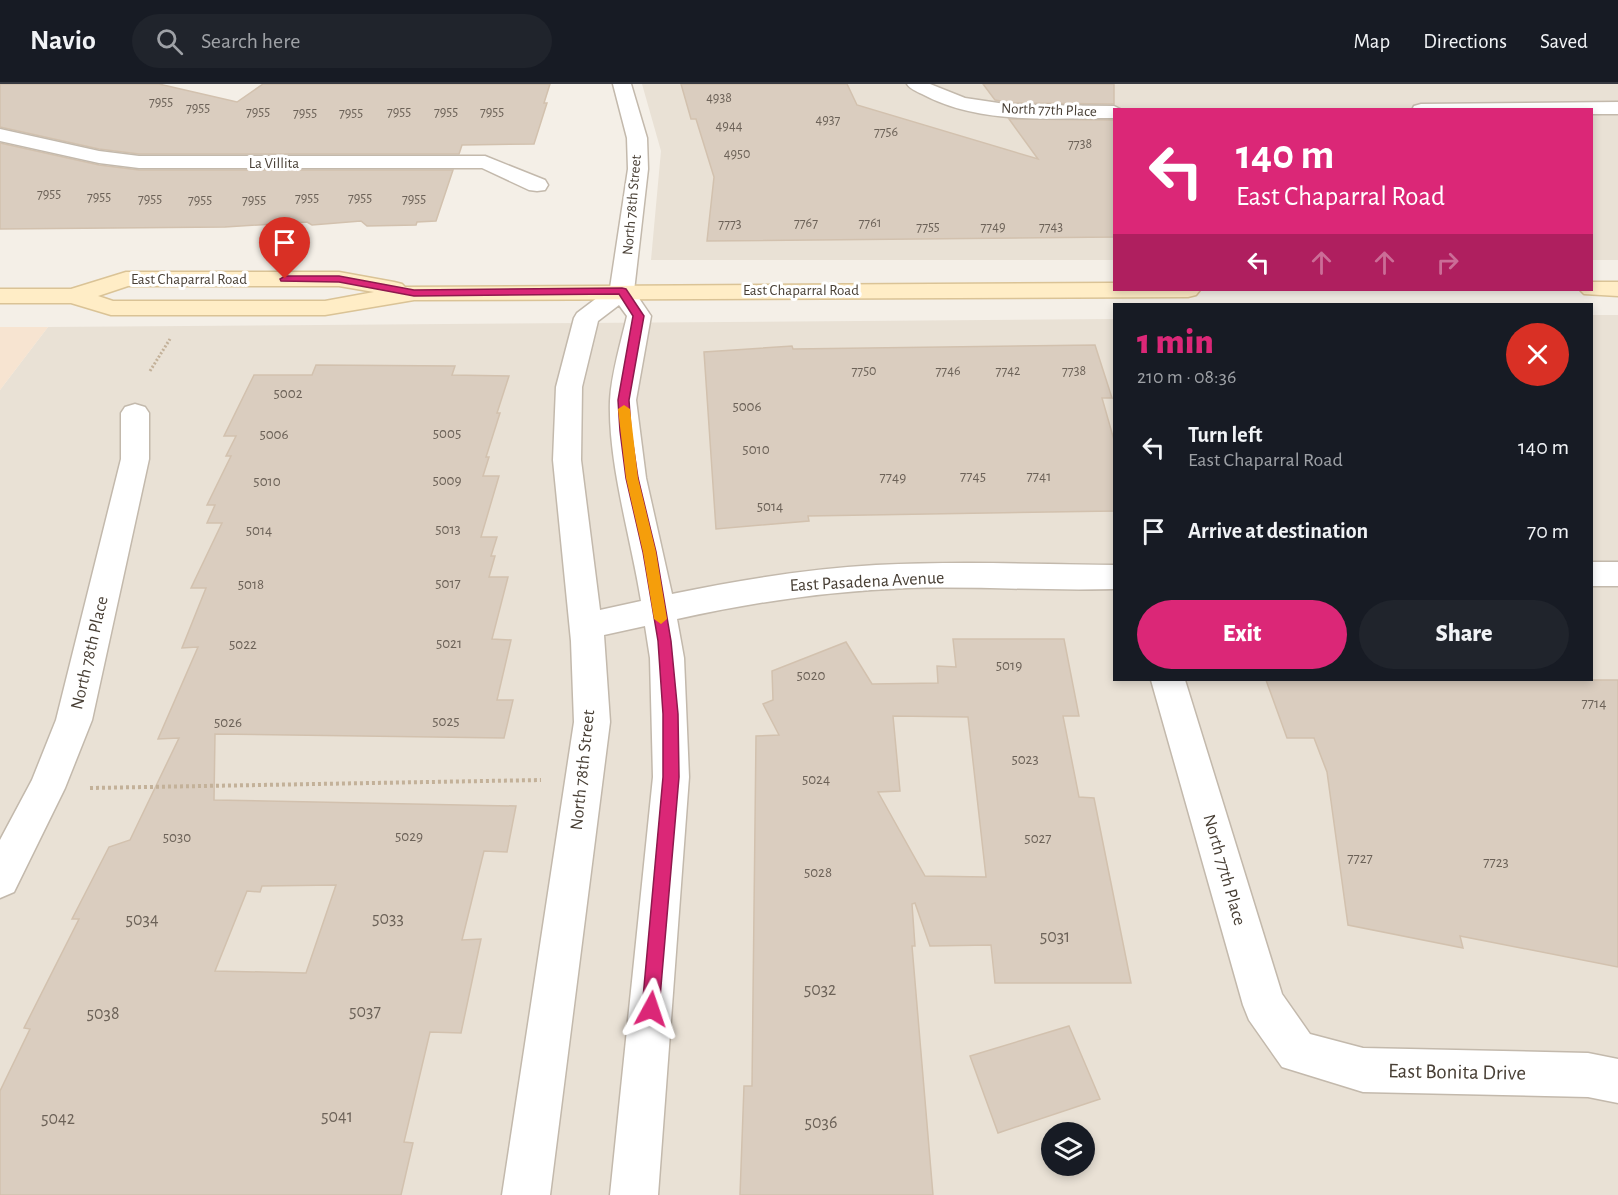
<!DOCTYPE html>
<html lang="en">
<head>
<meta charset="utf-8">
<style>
  body { margin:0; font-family:"Alegreya Sans",sans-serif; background:#20242c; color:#f1f3f6; height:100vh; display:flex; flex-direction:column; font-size:22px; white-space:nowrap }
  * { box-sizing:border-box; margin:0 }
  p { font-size:20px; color:#9ea1a6 }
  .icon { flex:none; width:33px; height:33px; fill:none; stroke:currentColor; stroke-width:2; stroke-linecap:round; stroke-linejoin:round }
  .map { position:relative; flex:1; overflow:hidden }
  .drawer { position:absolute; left:1113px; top:219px; width:480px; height:378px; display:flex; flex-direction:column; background:#171b24; border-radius:0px; box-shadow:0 3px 9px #0003 }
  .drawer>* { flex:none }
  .guide { position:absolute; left:1113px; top:24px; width:480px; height:183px; border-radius:0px; box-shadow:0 3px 9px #0003; background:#db2777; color:#fff; overflow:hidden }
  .tools { position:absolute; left:1041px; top:1038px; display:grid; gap:12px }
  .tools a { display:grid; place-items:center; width:54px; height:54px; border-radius:50%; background:#171b24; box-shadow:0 3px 9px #0003; font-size:30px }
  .pin { position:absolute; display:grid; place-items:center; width:51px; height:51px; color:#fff; margin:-62px -26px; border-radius:50% 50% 50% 0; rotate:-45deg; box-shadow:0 0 6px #0007 }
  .pin .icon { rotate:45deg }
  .me { position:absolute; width:66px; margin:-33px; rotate:5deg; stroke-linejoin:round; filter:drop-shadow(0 0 4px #0008) }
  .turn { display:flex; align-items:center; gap:21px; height:126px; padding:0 24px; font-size:27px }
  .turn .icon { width:78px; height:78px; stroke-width:2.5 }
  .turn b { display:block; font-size:42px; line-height:51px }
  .lanes { display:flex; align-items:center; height:57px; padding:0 24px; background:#0003; justify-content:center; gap:30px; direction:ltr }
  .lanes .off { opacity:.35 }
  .round { display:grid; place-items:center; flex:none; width:63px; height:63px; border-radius:32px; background:#20242c }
  .overview { display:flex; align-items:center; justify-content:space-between; height:102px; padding:0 24px }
  h1 { font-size:36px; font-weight:800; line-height:45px; color:#db2777 }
  .button { display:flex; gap:12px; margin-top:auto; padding:12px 24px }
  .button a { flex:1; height:69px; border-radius:36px; background:#db2777; color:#fff; font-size:24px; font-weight:800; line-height:69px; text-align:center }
  .button a+a { background:#20242c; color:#f1f3f6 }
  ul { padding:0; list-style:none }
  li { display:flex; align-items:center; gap:18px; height:84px; padding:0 24px }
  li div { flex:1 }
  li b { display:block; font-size:22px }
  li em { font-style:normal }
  header { display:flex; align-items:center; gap:36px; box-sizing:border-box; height:84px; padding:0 30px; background:#171b24; border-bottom:2px solid #363941 }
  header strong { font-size:28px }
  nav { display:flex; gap:33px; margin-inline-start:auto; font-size:21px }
  .search { width:420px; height:54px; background:#20242c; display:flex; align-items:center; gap:15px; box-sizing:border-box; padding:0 21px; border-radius:33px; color:#9ea1a6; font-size:22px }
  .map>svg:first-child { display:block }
  .residential { fill:#e9e1d5; fill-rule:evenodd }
  .commercial { fill:#f7e4d1 }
  .building { fill:#dacdbf; stroke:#d2c1ae; stroke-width:1.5; fill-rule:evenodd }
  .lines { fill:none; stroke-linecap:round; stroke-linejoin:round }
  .street-casing { stroke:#c3b9ac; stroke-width:3 }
  .secondary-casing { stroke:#dac396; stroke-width:3 }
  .path-far1 { stroke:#c3b199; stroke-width:3; stroke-dasharray:2 2; stroke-linecap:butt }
  .path { stroke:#c3b199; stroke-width:4; stroke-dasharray:3 3; stroke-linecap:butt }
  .street { fill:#fff; fill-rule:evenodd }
  .secondary { fill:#ffedc6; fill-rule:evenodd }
  .route { fill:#db2777; stroke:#8e194d; stroke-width:1.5 }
  .slow { fill:#f59e0b }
  .labels { text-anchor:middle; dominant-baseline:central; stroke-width:6; stroke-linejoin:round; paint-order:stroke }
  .far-number-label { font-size:14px; fill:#6c6258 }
  .far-street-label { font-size:15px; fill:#483f35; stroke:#fff }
  .number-label { font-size:15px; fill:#6c6258 }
  .street-label { font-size:18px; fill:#483f35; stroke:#fff }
  .near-number-label { font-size:18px; fill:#6c6258 }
  .near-street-label { font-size:21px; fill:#483f35; stroke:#fff }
</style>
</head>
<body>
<header>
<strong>Navio</strong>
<div class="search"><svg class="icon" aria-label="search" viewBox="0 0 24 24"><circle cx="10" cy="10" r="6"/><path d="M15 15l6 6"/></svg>Search here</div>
<nav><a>Map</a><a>Directions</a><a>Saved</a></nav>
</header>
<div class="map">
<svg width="1618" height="1111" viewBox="0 0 1618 1111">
  <rect width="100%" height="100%" fill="#f4efe7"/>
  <path class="residential" d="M642 0H1618V176H1592V26H1114V176H651L661 67Z
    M1592 231H1618V1111H0V306L48 243 1114 235V596H1592ZM1052 1048H1084V1082H1052Z"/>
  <path class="commercial" d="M0 243H48L0 306Z"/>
  <path class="building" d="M0 0H159L237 18 263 0H550L544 19H547L534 60 462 61 459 70H139L99 65 0 43Z
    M681 0H847L857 21 1038 75 1009 35 1114 36V153L707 157 714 93 696 35H691Z
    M983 0H1114V20L1012 19 995 16Z
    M0 59 99 81 139 86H453L436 137 417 138 416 141 367 142 361 137 312 141 307 138 225 143 0 145Z
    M1095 261 1112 314H1102L1114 356V427L808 432 809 437 716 445 704 268 792 262 793 265Z
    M316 281 455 282 452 291 509 292 497 329H500L486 373H489L483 392H499L481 453H497L491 472H495L489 493H508L492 555 511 556 497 616H513L504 654 215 650 214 716 516 722 507 768 484 767 462 856 481 855 461 949 430 948 404 1058 413 1059 401 1111H0V1007L30 945 24 944 79 835H72L109 763 130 756 179 654 158 655 198 563 182 564 206 504H191L222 439H207L215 421H207L231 372H226L236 352H224L254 291H312ZM336 801 306 889 215 887 247 807 260 808 262 802Z
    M953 555H1064L1079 632H1063L1079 713 1094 714 1131 899H995L991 861 930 862 915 819 912 820 915 862H912L933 1111H740L744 1002H752L756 652 779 651 763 620 773 616 772 587 846 558 872 600 938 599 937 582 956 583ZM893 632 968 633 986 793 925 792 878 708 900 707Z
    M1266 596H1618V883L1460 852 1463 864 1348 841 1327 688 1314 654H1287Z
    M1069 942 1100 1015 998 1049 970 972Z"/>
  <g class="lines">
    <g class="street-casing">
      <path id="street" d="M613 0H631L647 54 648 85 634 207 651 232 636 316 646 394 672 510C739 496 807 485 876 481 955 477 1035 480 1114 481V505C1046 507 977 502 908 504 830 507 753 518 677 535L684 574 689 693 658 1111H610L653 693 650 574 645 542 604 551 610 638 550 1111H502L574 638 571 557 553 376 556 303 574 234 577 229 610 204 628 85 627 54ZM619 221 627 232C621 258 611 291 610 317 608 380 631 454 641 517L600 526 581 376 582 303 598 237Z
        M907 0H930L965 14 1012 21 1114 22 1122 26H1114V34C1051 34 979 41 922 10 916 7 910 5 907 0Z
        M1618 18V30H1592V26H1412L1414 22 1421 20Z
        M0 45 99 67 139 72H485L545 96 548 101 545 106 537 107 529 106 482 84H139L99 79 0 57Z
        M135 320 145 323 149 329V375L92 636 65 704 14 808 0 814V756L32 696 56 636 121 375V329L125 323Z
        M1592 478H1618V502H1592Z
        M1151 596H1185L1282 910 1310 950 1363 964 1588 969 1618 975V1019L1588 1013 1363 1008 1282 983 1249 936 1243 921Z"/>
    </g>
    <g class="secondary-casing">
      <path id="secondary" d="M126 188H339L394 198 402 200 405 203 1114 199V206H1200L1196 211 1188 213 414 216 325 231H111L71 219H0V205H71ZM128 202H339L374 208 325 217H113L98 212Z
        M1592 198H1618V212L1584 210 1580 206H1592Z"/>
    </g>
    <path class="path-far1" d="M150 287 170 255"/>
    <path class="path" d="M90 704 541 696"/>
    <use href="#street" class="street"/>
    <use href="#secondary" class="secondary"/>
  </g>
  <path class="route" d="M285 192H339L414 206 622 204 626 205 644 232 629 316 631 347 638 394 656 468 671 557 678 630 679 693 659 925 657 931 651 934 644 931 642 925 663 693V630L658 557 643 468 626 394 620 347 618 316 633 232 619 210 414 212 339 198 281 197 280 195Z"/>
  <path class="slow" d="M624 321 630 325 638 394 656 468 667 535 661 540 654 535 643 468 626 394 618 325Z"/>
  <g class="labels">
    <g class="far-number-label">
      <text x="719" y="14">4938</text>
      <text x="161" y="18">7955</text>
      <text x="198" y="24">7955</text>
      <text x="258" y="28">7955</text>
      <text x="399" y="28">7955</text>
      <text x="446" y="28">7955</text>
      <text x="492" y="28">7955</text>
      <text x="305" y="29">7955</text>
      <text x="351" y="29">7955</text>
      <text x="828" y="36">4937</text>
      <text x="729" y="42">4944</text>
      <text x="886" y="48">7756</text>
      <text x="1080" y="60">7738</text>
      <text x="737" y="70">4950</text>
      <text x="49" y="110">7955</text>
      <text x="99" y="113">7955</text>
      <text x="307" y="114">7955</text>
      <text x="360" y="114">7955</text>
      <text x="150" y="115">7955</text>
      <text x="414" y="115">7955</text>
      <text x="200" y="116">7955</text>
      <text x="254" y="116">7955</text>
      <text x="806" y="139">7767</text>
      <text x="870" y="139">7761</text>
      <text x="730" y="140">7773</text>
      <text x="928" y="143">7755</text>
      <text x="993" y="143">7749</text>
      <text x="1051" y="143">7743</text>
      <text x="864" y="287">7750</text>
      <text x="948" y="287">7746</text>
      <text x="1008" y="287">7742</text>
      <text x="1074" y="287">7738</text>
    </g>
    <g class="far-street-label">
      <text transform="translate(1049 26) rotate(2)">North 77th Place</text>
      <text x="274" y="79">La Villita</text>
      <text transform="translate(632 121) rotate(-85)">North 78th Street</text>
      <text x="189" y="195">East Chaparral Road</text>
      <text x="801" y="206">East Chaparral Road</text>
    </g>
    <g class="number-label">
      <text x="288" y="309">5002</text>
      <text x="747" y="322">5006</text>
      <text x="447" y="349">5005</text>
      <text x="274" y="350">5006</text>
      <text x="756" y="365">5010</text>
      <text x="973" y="392">7745</text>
      <text x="1039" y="392">7741</text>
      <text x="893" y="393">7749</text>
      <text x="447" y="396">5009</text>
      <text x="267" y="397">5010</text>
      <text x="770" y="422">5014</text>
      <text x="448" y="445">5013</text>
      <text x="259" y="446">5014</text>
      <text x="448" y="499">5017</text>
      <text x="251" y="500">5018</text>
      <text x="449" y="559">5021</text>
      <text x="243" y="560">5022</text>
      <text x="1009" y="581">5019</text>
      <text x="811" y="591">5020</text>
      <text x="1594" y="619">7714</text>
      <text x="446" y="637">5025</text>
      <text x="228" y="638">5026</text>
      <text x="1025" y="675">5023</text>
      <text x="816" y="695">5024</text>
      <text x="409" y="752">5029</text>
      <text x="177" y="753">5030</text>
      <text x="1038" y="754">5027</text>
      <text x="1360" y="774">7727</text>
      <text x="1496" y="778">7723</text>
      <text x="818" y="788">5028</text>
    </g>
    <g class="street-label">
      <text transform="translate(867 498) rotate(-3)">East Pasadena Avenue</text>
      <text transform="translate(90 569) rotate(-77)">North 78th Place</text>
      <text transform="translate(583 686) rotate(-84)">North 78th Street</text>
      <text transform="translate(1224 786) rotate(74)">North 77th Place</text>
    </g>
    <g class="near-number-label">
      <text x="388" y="835">5033</text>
      <text x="142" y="836">5034</text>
      <text x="1055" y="853">5031</text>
      <text x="820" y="906">5032</text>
      <text x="365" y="928">5037</text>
      <text x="103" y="930">5038</text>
      <text x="337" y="1033">5041</text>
      <text x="58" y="1035">5042</text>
      <text x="821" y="1039">5036</text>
    </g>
    <g class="near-street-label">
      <text transform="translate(1457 988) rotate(1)">East Bonita Drive</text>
    </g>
  </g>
</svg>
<div class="tools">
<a><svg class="icon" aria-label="layers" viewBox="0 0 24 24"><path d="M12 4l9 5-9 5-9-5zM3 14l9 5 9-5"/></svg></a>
</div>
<div class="pin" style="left:285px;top:195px;background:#d93025"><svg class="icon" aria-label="arrive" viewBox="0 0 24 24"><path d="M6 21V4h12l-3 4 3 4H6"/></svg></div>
<svg class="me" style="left:651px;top:925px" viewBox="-20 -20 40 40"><path d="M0-17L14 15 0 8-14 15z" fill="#db2777" stroke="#fff" stroke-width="4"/></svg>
<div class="guide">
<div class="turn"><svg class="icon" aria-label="left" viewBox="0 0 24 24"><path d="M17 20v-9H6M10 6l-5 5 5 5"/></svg><div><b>140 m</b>East Chaparral Road</div></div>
<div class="lanes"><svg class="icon" aria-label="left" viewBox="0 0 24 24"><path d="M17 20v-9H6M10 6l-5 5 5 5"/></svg><svg class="icon off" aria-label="ahead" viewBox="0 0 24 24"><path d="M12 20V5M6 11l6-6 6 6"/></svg><svg class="icon off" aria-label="ahead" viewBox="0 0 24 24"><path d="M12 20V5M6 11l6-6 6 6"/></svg><svg class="icon off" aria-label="right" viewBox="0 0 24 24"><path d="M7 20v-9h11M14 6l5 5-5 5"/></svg></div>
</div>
<section class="drawer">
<div class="overview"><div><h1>1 min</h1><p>210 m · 08:36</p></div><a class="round" style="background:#d93025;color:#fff"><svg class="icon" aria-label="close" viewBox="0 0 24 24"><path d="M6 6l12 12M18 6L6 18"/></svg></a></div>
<ul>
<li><svg class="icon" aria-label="left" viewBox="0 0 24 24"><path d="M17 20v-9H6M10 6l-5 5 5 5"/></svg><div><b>Turn left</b><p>East Chaparral Road</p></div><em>140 m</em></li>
<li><svg class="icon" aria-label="arrive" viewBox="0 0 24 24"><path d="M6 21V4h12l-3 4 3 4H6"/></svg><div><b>Arrive at destination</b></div><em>70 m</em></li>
</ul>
<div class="button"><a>Exit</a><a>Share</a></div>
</section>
</div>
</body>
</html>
